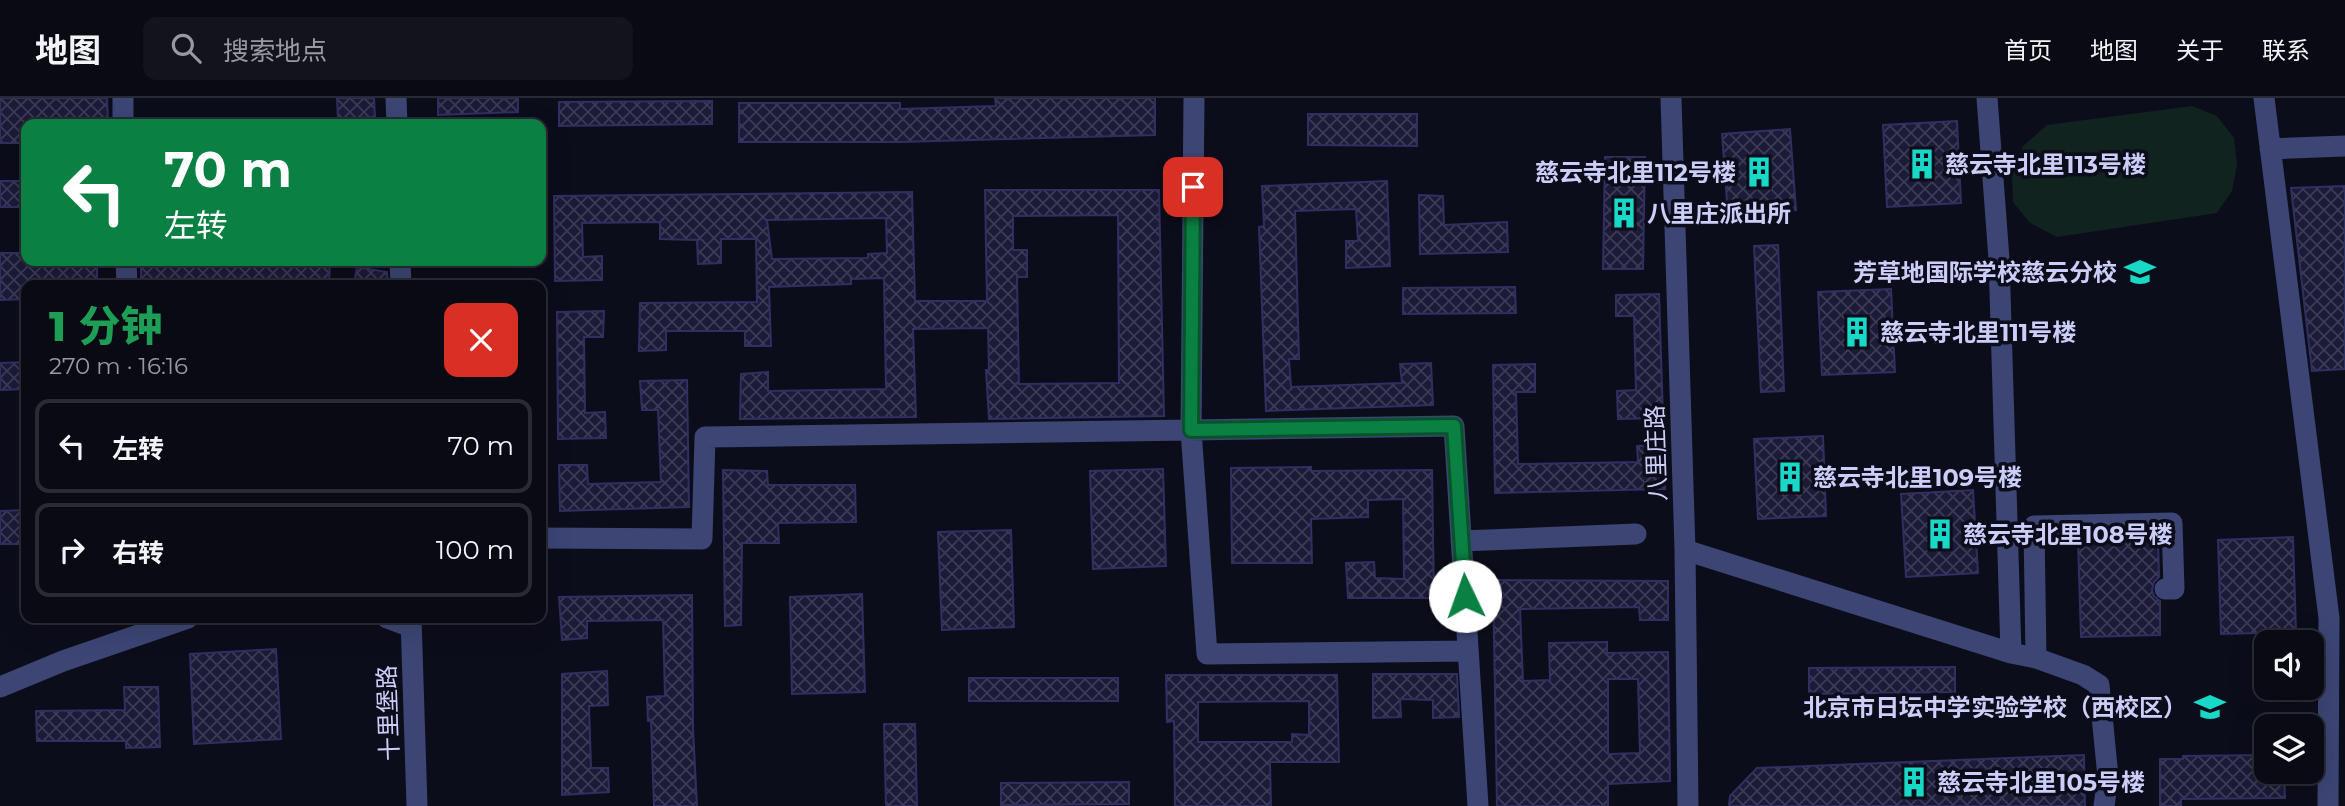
<!DOCTYPE html>
<html lang="zh">
<head>
<meta charset="utf-8">
<style>
  body { margin:0; font-family:Montserrat,"Noto Sans SC",sans-serif; background:#12131d; color:#f1f3f6; height:100vh; display:flex; flex-direction:column; font-size:26px; white-space:nowrap }
  * { box-sizing:border-box; margin:0 }
  p { font-size:23px; color:#999aa0 }
  .icon { flex:none; width:38px; height:38px; fill:none; stroke:currentColor; stroke-width:2; stroke-linecap:round; stroke-linejoin:round }
  .map { position:relative; flex:1; overflow:hidden }
  .details { position:absolute; left:21px; top:182px; width:525px; height:343px; display:flex; flex-direction:column; background:#090a14; border-radius:14px; box-shadow:0 7px 28px #0002,0 0 0 2px #292b34 }
  .details>* { flex:none }
  .top-card { position:absolute; left:21px; top:21px; width:525px; height:147px; border-radius:14px; box-shadow:0 7px 28px #0002,0 0 0 2px #292b34; background:#0b8043; color:#fff; overflow:hidden }
  .buttons { position:absolute; left:2254px; top:532px; display:grid; gap:14px }
  .buttons a { display:grid; place-items:center; width:70px; height:70px; border-radius:14px; background:#090a14; box-shadow:0 7px 28px #0002,0 0 0 2px #292b34; font-size:35px }
  .pin { position:absolute; display:grid; place-items:center; width:60px; height:60px; color:#fff; margin:-30px; border-radius:14px; box-shadow:0 4px 10px #0006 }
  .me { position:absolute; width:77px; margin:-38px; rotate:357deg; stroke-linejoin:round; filter:drop-shadow(0 0 5px #0008) }
  .turn { display:flex; align-items:center; gap:24px; height:147px; padding:0 28px; font-size:32px }
  .turn .icon { width:91px; height:91px; stroke-width:2.5 }
  .turn b { display:block; font-size:49px; line-height:60px }
  .round { display:grid; place-items:center; flex:none; width:74px; height:74px; border-radius:14px; background:#12131d }
  .head { display:flex; align-items:center; justify-content:space-between; height:119px; padding:0 28px }
  h1 { font-size:42px; font-weight:800; line-height:52px; color:#1e9e55 }
  ul { padding:0; list-style:none }
  li { display:flex; align-items:center; gap:21px; height:94px; margin:0 14px 10px; padding:0 14px; border:4px solid #292b34; border-radius:14px }
  li div { flex:1 }
  li b { display:block; font-size:26px }
  li em { font-style:normal }
  header { display:flex; align-items:center; gap:42px; box-sizing:border-box; height:98px; padding:0 35px; background:#090a14; border-bottom:2px solid #292b34 }
  header strong { font-size:33px }
  nav { display:flex; gap:38px; margin-inline-start:auto; font-size:24px }
  .search { width:490px; height:63px; background:#12131d; display:flex; align-items:center; gap:18px; box-sizing:border-box; padding:0 24px; border-radius:14px; color:#999aa0; font-size:26px }
  .map>svg:first-child { display:block }
  .green { fill:#10231f }
  .building { fill:url(#building-cross-hatch); stroke:#302f62; stroke-width:2; fill-rule:evenodd }
  .lines { fill:none; stroke-linecap:round; stroke-linejoin:round }
  .minor { stroke:#3c4574; stroke-width:21 }
  .route-casing { stroke:#07532c; stroke-width:18 }
  .route { stroke:#0b8043; stroke-width:12 }
  .labels { text-anchor:middle; dominant-baseline:central; stroke-width:7; stroke-linejoin:round; paint-order:stroke }
  .poi-label { font-size:24px; font-weight:bold; fill:#cbcef9; stroke:#0c0d1a; text-anchor:start }
  .street-label { font-size:24px; fill:#cbcef9; stroke:#0c0d1a }
</style>
</head>
<body>
<header>
<strong>地图</strong>
<div class="search"><svg class="icon" aria-label="search" viewBox="0 0 24 24"><circle cx="10" cy="10" r="6"/><path d="M15 15l6 6"/></svg>搜索地点</div>
<nav><a>首页</a><a>地图</a><a>关于</a><a>联系</a></nav>
</header>
<div class="map">
<svg width="2345" height="708" viewBox="0 0 2345 708">
  <defs>
    <pattern id="building-cross-hatch" width="8" height="8" patternUnits="userSpaceOnUse" patternTransform="scale(1.75)"><rect width="8" height="8" fill="#1b1b38"/><path d="M0 0l8 8M0 8l8-8" fill="none" stroke="#3b3b56"/></pattern>
  </defs>
  <rect width="100%" height="100%" fill="#0c0d1a"/>
  <path class="green" d="M2192 8 2217 18 2234 40 2237 67 2232 93 2217 115 2057 139 2030 125 2013 104 2012 74 2023 48 2047 27Z"/>
  <path class="building" d="M0 0H107L108 26H26V45H0Z
    M337 0H374L375 19 338 21Z
    M438 0H518V14L438 17Z
    M995 0H1155V37L900 44H739V5H900V11L996 8Z
    M712 3V26L559 28V4Z
    M1308 16H1417V48L1308 47Z
    M1957 23 1961 105 1887 109 1883 27Z
    M1790 31 1796 112 1728 117 1722 36Z
    M1605 59H1645L1643 171H1603Z
    M0 83H26V109H0Z
    M1387 83 1390 168 1346 170V143H1358L1356 111 1295 113 1299 261H1289L1291 289 1402 285 1400 266 1431 265 1433 307 1266 313 1259 129 1264 128 1262 88Z
    M2345 88V271L2312 273 2291 90Z
    M985 92H1159L1164 318 989 321 986 272H989L988 230 913 231 916 319 740 321 741 276 768 274V293L886 291 884 180 851 181V186L769 189 771 248H745V233H666V252L639 253 640 205 757 204 756 141H721V165L698 166 697 142 660 141V124L582 125 583 159 602 158V182L555 183 554 98 912 94 915 203H987ZM1118 117 1119 285 1019 286 1017 179H1027V152H1013V118ZM886 120 887 155 868 156V160L772 161 767 122Z
    M1419 97 1443 98 1444 127 1507 124 1508 154 1420 156Z
    M1778 147 1784 293 1761 294 1754 148Z
    M0 155H26V163H97V187H26V201L0 202Z
    M141 163H330L329 187H141Z
    M357 169 387 174 388 187H354Z
    M1515 189 1516 215 1403 216V190Z
    M1891 191 1895 274 1822 277 1818 194Z
    M1659 196 1663 320 1618 321 1617 293 1636 292 1634 218H1616V197Z
    M604 213 603 239H584L585 315 605 314 606 340 558 341 557 214Z
    M26 264V291L0 292V265Z
    M1535 266V294H1516L1518 366 1638 364 1637 348 1665 347V391L1495 395 1493 267Z
    M687 282 689 409 560 413 559 367H587L588 386 661 384 658 312H642L640 283Z
    M1823 338 1826 418 1758 421 1754 341Z
    M1311 369V373L1432 372 1434 500H1348L1346 465 1374 464 1375 480 1404 481 1403 401 1368 402V419L1311 421 1312 465H1232L1231 370Z
    M1163 371 1166 468 1093 471 1090 373Z
    M723 372 767 373 768 387H855L856 424 778 425 779 445H742L741 527 725 528Z
    M1973 392 1978 475 1906 479 1901 396Z
    M26 412V446H0V413Z
    M1011 432 1014 529 942 532 938 434Z
    M2293 439 2296 534 2221 536 2218 442Z
    M2158 442 2159 479 2154 484 2152 492 2154 498 2160 503V537L2081 539 2078 443Z
    M1493 482 1668 483V522H1640L1639 509 1520 511 1523 583 1550 582 1549 545 1607 544V555L1668 554 1670 683 1608 686V708H1497ZM1608 581H1638L1640 655 1608 656Z
    M862 496 865 594 792 596 790 499Z
    M692 497 693 631 697 708H654L651 623H648L647 599 665 598 663 522 587 523V540L562 542 559 499Z
    M276 551 281 641 194 646 190 556Z
    M1955 569V594L1809 596V570Z
    M607 573 608 607 589 608 591 670H608L609 694 562 697V576Z
    M1373 576H1457L1459 619 1433 620V602L1400 601 1401 619 1373 620Z
    M1166 577H1337L1339 664H1270L1271 708H1175L1174 623 1167 624ZM1309 603V637L1292 636V644H1198V604Z
    M969 580H1118V603H969Z
    M124 589H158L160 649 126 650V643H37L36 613 125 612Z
    M884 626H915L917 708H886Z
    M2084 657 2085 708H1729L1730 698 1757 670Z
    M2266 657V674H2284L2285 700 2181 701V708H2160V661H2183V658Z
    M1129 684V706L1001 707V685Z"/>
  <g class="lines">
    <path class="minor" d="M123 0V26
      M396 0 397 26
      M1671 0 1685 452 1688 708
      M2264 0 2329 520 2328 708
      M2270 51 2345 48
      M126 163 127 187
      M400 163 401 187
      M541 440 702 441 705 339 1191 332 1194 0
      M1461 443 1636 436
      M1685 452 2011 555 1999 161 1987 0
      M387 520 411 529
      M411 520 417 708
      M1468 553 1207 556 1191 332 1454 328 1478 708
      M2011 555 2036 560 2034 428 2172 425 2174 491H2165
      M2036 560 2083 577 2099 587 2108 679 2104 708
      M0 589 63 563 188 520"/>
  </g>
  <g class="lines">
    <g class="route-casing">
      <path id="route" d="M1193 89 1191 332 1454 328 1465 498"/>
    </g>
    <use href="#route" class="route"/>
  </g>
  <defs>
    <g id="building-bare" transform="scale(2.415)"><path d="M-4-6H4V6H1V3H-1V6H-4ZM-2.5-4.3h1.7v1.8h-1.7ZM.8-4.3h1.7v1.8H.8ZM-2.5-1h1.7V.8h-1.7ZM.8-1h1.7V.8H.8Z" fill="#18d8c7" stroke="#0c0d1a" stroke-width="2.5" paint-order="stroke"/></g>
    <g id="school-bare" transform="scale(2.415)"><path d="M0-5L7-2L0 1L-7-2ZM-4 1L0 2.5L4 1V4Q0 6-4 4Z" fill="#18d8c7" stroke="#0c0d1a" stroke-width="2.5" paint-order="stroke"/></g>
  </defs>
  <g fill-rule="evenodd">
    <use href="#building-bare" x="1922" y="66"/>
    <use href="#building-bare" x="1759" y="74"/>
    <use href="#building-bare" x="1624" y="115"/>
    <use href="#school-bare" x="2140" y="174"/>
    <use href="#building-bare" x="1857" y="234"/>
    <use href="#building-bare" x="1790" y="379"/>
    <use href="#building-bare" x="1940" y="436"/>
    <use href="#school-bare" x="2210" y="609"/>
    <use href="#building-bare" x="1914" y="684"/>
  </g>
  <g class="labels">
    <g class="poi-label">
      <text x="1945" y="66">慈云寺北里113号楼</text>
      <text x="1736" y="74" text-anchor="end">慈云寺北里112号楼</text>
      <text x="1647" y="115">八里庄派出所</text>
      <text x="2117" y="174" text-anchor="end">芳草地国际学校慈云分校</text>
      <text x="1880" y="234">慈云寺北里111号楼</text>
      <text x="1813" y="379">慈云寺北里109号楼</text>
      <text x="1963" y="436">慈云寺北里108号楼</text>
      <text x="2187" y="609" text-anchor="end">北京市日坛中学实验学校（西校区）</text>
      <text x="1937" y="684">慈云寺北里105号楼</text>
    </g>
    <g class="street-label">
      <text transform="translate(1656 355) rotate(-92)">八里庄路</text>
      <text transform="translate(388 615) rotate(-92)">十里堡路</text>
    </g>
  </g>
</svg>
<div class="buttons">
<a><svg class="icon" aria-label="sound" viewBox="0 0 24 24"><path d="M4 9h4l5-4v14l-5-4H4zM17 9q2 3 0 6"/></svg></a>
<a><svg class="icon" aria-label="layers" viewBox="0 0 24 24"><path d="M12 4l9 5-9 5-9-5zM3 14l9 5 9-5"/></svg></a>
</div>
<div class="pin" style="left:1193px;top:89px;background:#d93025"><svg class="icon" aria-label="arrive" viewBox="0 0 24 24"><path d="M6 21V4h12l-3 4 3 4H6"/></svg></div>
<svg class="me" style="left:1465px;top:498px" viewBox="-20 -20 40 40"><circle r="19" fill="#fff"/><path d="M0-13L10 11 0 6-10 11z" fill="#0b8043"/></svg>
<div class="top-card">
<div class="turn"><svg class="icon" aria-label="left" viewBox="0 0 24 24"><path d="M17 20v-9H6M10 6l-5 5 5 5"/></svg><div><b>70 m</b>左转</div></div>
</div>
<section class="details">
<div class="head"><div><h1>1 分钟</h1><p>270 m · 16:16</p></div><a class="round" style="background:#d93025;color:#fff"><svg class="icon" aria-label="close" viewBox="0 0 24 24"><path d="M6 6l12 12M18 6L6 18"/></svg></a></div>
<ul>
<li><svg class="icon" aria-label="left" viewBox="0 0 24 24"><path d="M17 20v-9H6M10 6l-5 5 5 5"/></svg><div><b>左转</b></div><em>70 m</em></li>
<li><svg class="icon" aria-label="right" viewBox="0 0 24 24"><path d="M7 20v-9h11M14 6l5 5-5 5"/></svg><div><b>右转</b></div><em>100 m</em></li>
</ul>
</section>
</div>
</body>
</html>
